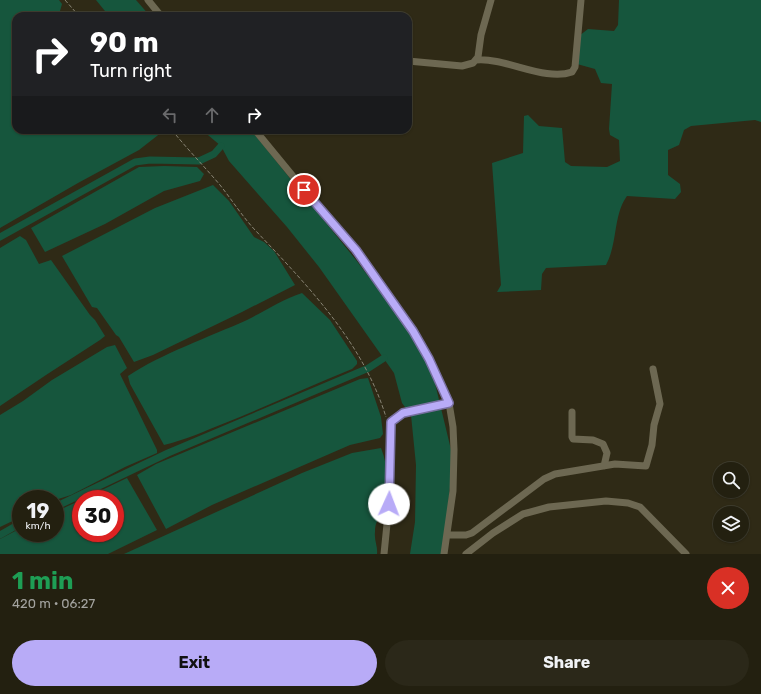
<!DOCTYPE html>
<html lang="en">
<head>
<meta charset="utf-8">
<style>
  body { margin:0; font-family:Rubik,sans-serif; background:#2b2819; color:#f1f3f6; height:100vh; display:flex; flex-direction:column; font-size:15px; white-space:nowrap }
  * { box-sizing:border-box; margin:0 }
  p { font-size:13px; color:#a3a39f }
  .icon { flex:none; width:22px; height:22px; fill:none; stroke:currentColor; stroke-width:2; stroke-linecap:round; stroke-linejoin:round }
  .map { position:relative; height:554px; overflow:hidden }
  .details { display:flex; flex-direction:column; background:#232010; flex:1 }
  .details>* { flex:none }
  .banner { position:absolute; left:12px; top:12px; width:400px; height:122px; border-radius:12px; box-shadow:0 1px 3px #0004,0 0 0 1px #403e30; background:#202124; color:#fff; overflow:hidden }
  .buttons { position:absolute; left:713px; top:462px; display:grid; gap:8px }
  .buttons a { display:grid; place-items:center; width:36px; height:36px; border-radius:50%; background:#232010; box-shadow:0 1px 3px #0004,0 0 0 1px #403e30; font-size:20px }
  .speed { position:absolute; left:12px; top:490px; display:flex; gap:8px; font-size:20px; font-weight:700; text-align:center }
  .speed>* { display:grid; place-content:center; width:52px; height:52px; border-radius:50%; background:#232010; box-shadow:0 1px 3px #0004,0 0 0 1px #403e30; line-height:1 }
  .speed small { font-size:10px; font-weight:400 }
  .speed .limit { border:6px solid #d22; background:#fff; color:#111 }
  .pin { position:absolute; display:grid; place-items:center; width:34px; height:34px; color:#fff; margin:-17px; border:2px solid #fff; border-radius:50%; box-shadow:0 1px 4px #0007 }
  .me { position:absolute; width:44px; margin:-22px; rotate:2deg; stroke-linejoin:round; filter:drop-shadow(0 0 3px #0008) }
  .turn { display:flex; align-items:center; gap:14px; height:84px; padding:0 12px; font-size:18px }
  .turn .icon { width:52px; height:52px; stroke-width:2.5 }
  .turn b { display:block; font-size:28px; line-height:34px }
  .lanes { display:flex; align-items:center; height:38px; padding:0 12px; background:#0003; justify-content:center; gap:20px; direction:ltr }
  .lanes .off { opacity:.35 }
  .round { display:grid; place-items:center; flex:none; width:42px; height:42px; border-radius:21px; background:#2b2819 }
  .headline { display:flex; align-items:center; justify-content:space-between; height:68px; padding:0 12px }
  h1 { font-size:24px; font-weight:700; line-height:30px; color:#1e9e55 }
  .button { display:flex; gap:8px; margin-top:auto; padding:8px 12px }
  .button a { flex:1; height:46px; border-radius:24px; background:#b8abf7; color:#111; font-size:16px; font-weight:700; line-height:46px; text-align:center }
  .button a+a { background:#2b2819; color:#f1f3f6 }
  .map>svg:first-child { display:block }
  .water { fill:#16563d }
  .lines { fill:none; stroke-linecap:round; stroke-linejoin:round }
  .canal { stroke:#16563d; stroke-width:7 }
  .path { stroke:#898575; stroke-width:1; stroke-dasharray:4 2; stroke-linecap:butt }
  .street { stroke:#6d6852; stroke-width:7 }
  .route-casing { stroke:#786fa1; stroke-width:10 }
  .route { stroke:#b8abf7; stroke-width:7 }
</style>
</head>
<body>
<div class="map">
<svg width="761" height="554" viewBox="0 0 761 554">
  <rect width="100%" height="100%" fill="#2f2a16"/>
  <path class="water" d="M0 0H59L62 4 60 11 66 12 64 15 16 16V130H162V132L139 150 78 183 0 228Z
    M96 0H136L150 16H109Z
    M619 0H761V122L755 120 691 126 684 130 679 145 668 150V175L680 184 681 192 675 199 627 196C613 215 618 243 606 265L546 268 542 274 541 290 497 292 501 285 492 163 523 153 524 116 528 115 539 126 562 128 565 162 571 166 607 167 620 161 619 140 610 135 609 129 612 84 601 83 595 69 577 64 579 36 588 29 614 31 618 25Z
    M202 130H251L356 260 421 346 434 379 453 458 443 554H410L415 522 416 465 411 415 402 403 394 373 319 267 287 227 229 161 221 146Z
    M164 166 197 167 204 174 200 181 164 191 105 224 45 252 31 228 139 167Z
    M213 185 229 201 254 237 264 242 274 251 295 285 242 312 153 355 134 362 119 337 116 335 97 308 92 307 62 256 155 208Z
    M20 236 26 240 39 264 51 260 90 315 95 320 105 336 100 340 46 375 0 406V248Z
    M302 293 330 320 357 361V364L352 369C309 386 268 406 225 423 205 431 185 440 164 445L130 384 128 376C161 354 209 337 247 320 265 311 283 299 302 293Z
    M115 345 127 368 120 374 157 450V453L125 467 71 495 55 500V499H21V517L0 527V415L23 401 52 380 107 347Z
    M368 378 381 417 383 434 380 438 350 445 212 505 166 529 137 475 156 464 360 379Z
    M381 448C389 467 389 492 381 512 378 521 375 522 375 532 374 540 378 547 377 554H124L302 473 352 453Z
    M127 478 157 530 108 554H0V539L21 528V533H55V512L81 500V533H115V499H83Z"/>
  <g class="lines">
    <path class="canal" d="M0 237 135 162 150 160 199 161 214 154 221 146
      M367 369 384 358
      M55 507 168 453 364 370
      M0 535 21 523"/>
    <path class="path" d="M65 0 79 16
      M172 130C187 149 204 166 220 185 232 200 242 216 255 230 307 285 363 342 386 417"/>
    <path class="street" d="M148 0 161 16
      M476 60C505 57 545 82 572 72L575 67 581 0
      M408 61 462 66 473 63 478 57 481 35 491 0
      M255 130 333 225 356 250 422 345 449 403 453 427 454 450 453 491 444 554
      M572 412V437L573 439 593 440 603 444 607 453 604 466
      M447 535H466L472 533 544 479 555 474 615 464 646 466 652 445 654 425 660 404 653 369
      M384 554 389 504 391 422 403 413 449 403
      M466 554 493 533 523 514 549 507 606 501 628 503 640 507 686 554"/>
  </g>
  <g class="lines">
    <g class="route-casing">
      <path id="route" d="M304 190 356 250 413 331 429 359 449 403 403 413 391 422 389 504"/>
    </g>
    <use href="#route" class="route"/>
  </g>
</svg>
<div class="buttons">
<a><svg class="icon" aria-label="search" viewBox="0 0 24 24"><circle cx="10" cy="10" r="6"/><path d="M15 15l6 6"/></svg></a>
<a><svg class="icon" aria-label="layers" viewBox="0 0 24 24"><path d="M12 4l9 5-9 5-9-5zM3 14l9 5 9-5"/></svg></a>
</div>
<div class="speed"><div>19<small>km/h</small></div><div class="limit">30</div></div>
<div class="pin" style="left:304px;top:190px;background:#d93025"><svg class="icon" aria-label="arrive" viewBox="0 0 24 24"><path d="M6 21V4h12l-3 4 3 4H6"/></svg></div>
<svg class="me" style="left:389px;top:504px" viewBox="-20 -20 40 40"><circle r="19" fill="#fff"/><path d="M0-13L10 11 0 6-10 11z" fill="#b8abf7"/></svg>
<div class="banner">
<div class="turn"><svg class="icon" aria-label="right" viewBox="0 0 24 24"><path d="M7 20v-9h11M14 6l5 5-5 5"/></svg><div><b>90 m</b>Turn right</div></div>
<div class="lanes"><svg class="icon off" aria-label="left" viewBox="0 0 24 24"><path d="M17 20v-9H6M10 6l-5 5 5 5"/></svg><svg class="icon off" aria-label="ahead" viewBox="0 0 24 24"><path d="M12 20V5M6 11l6-6 6 6"/></svg><svg class="icon" aria-label="right" viewBox="0 0 24 24"><path d="M7 20v-9h11M14 6l5 5-5 5"/></svg></div>
</div>
</div>
<section class="details">
<div class="headline"><div><h1>1 min</h1><p>420 m · 06:27</p></div><a class="round" style="background:#d93025;color:#fff"><svg class="icon" aria-label="close" viewBox="0 0 24 24"><path d="M6 6l12 12M18 6L6 18"/></svg></a></div>
<div class="button"><a>Exit</a><a>Share</a></div>
</section>
</body>
</html>
